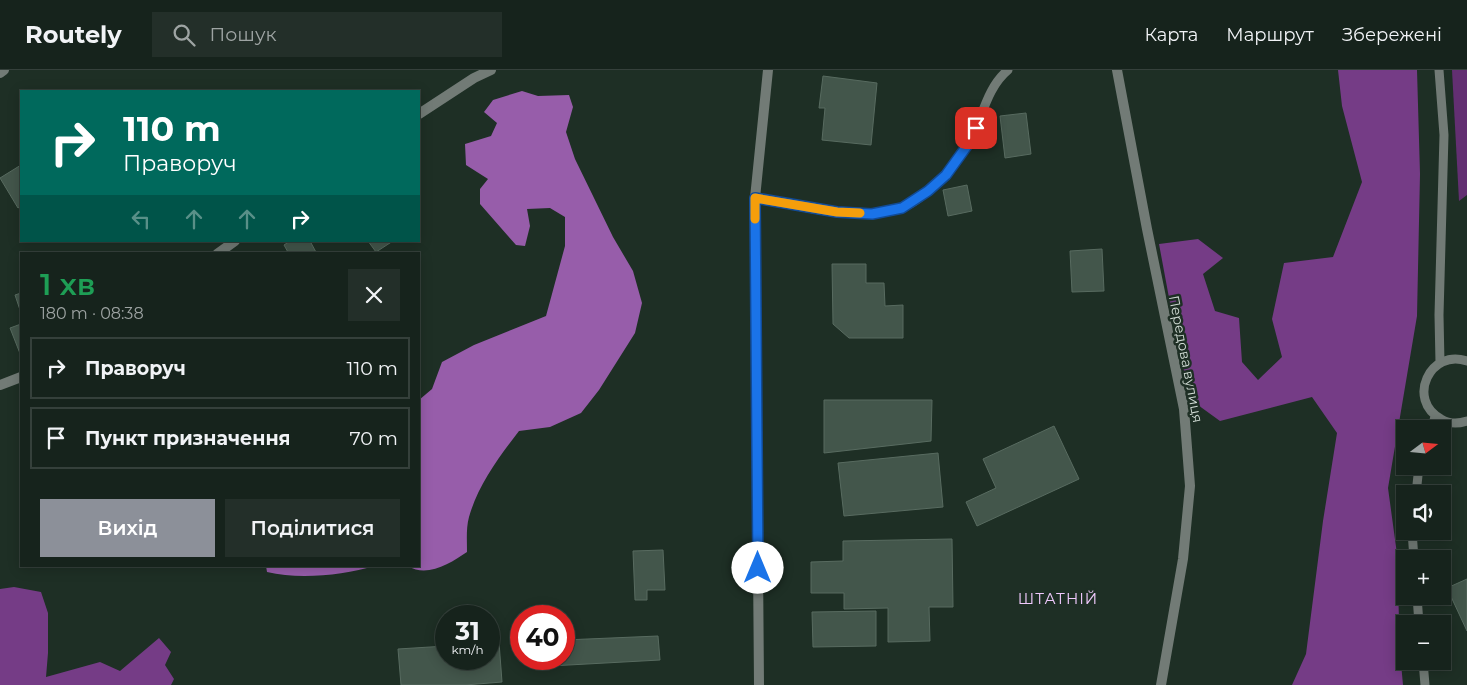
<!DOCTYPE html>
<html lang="uk">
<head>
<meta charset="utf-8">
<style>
  body { margin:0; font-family:Montserrat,sans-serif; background:#232f29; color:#f1f3f6; height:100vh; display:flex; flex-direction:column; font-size:19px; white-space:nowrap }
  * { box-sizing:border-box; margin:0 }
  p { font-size:16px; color:#9ea4a3 }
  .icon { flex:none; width:28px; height:28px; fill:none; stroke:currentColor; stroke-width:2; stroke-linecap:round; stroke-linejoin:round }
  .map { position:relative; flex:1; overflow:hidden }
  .drawer { position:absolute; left:20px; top:182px; width:400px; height:315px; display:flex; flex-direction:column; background:#16231c; border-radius:0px; box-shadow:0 2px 12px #0003,0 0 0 1px #35403b }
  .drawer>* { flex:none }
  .guide { position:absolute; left:20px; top:20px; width:400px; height:152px; border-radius:0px; box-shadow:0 2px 12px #0003,0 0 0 1px #35403b; background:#00695c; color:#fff; overflow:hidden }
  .needle { width:32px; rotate:74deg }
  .fabs { position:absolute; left:1396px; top:350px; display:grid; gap:10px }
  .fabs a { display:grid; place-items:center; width:55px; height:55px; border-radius:0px; background:#16231c; box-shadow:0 2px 12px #0003,0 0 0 1px #35403b; font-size:25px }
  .speed { position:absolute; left:435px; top:535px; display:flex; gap:10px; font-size:25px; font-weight:700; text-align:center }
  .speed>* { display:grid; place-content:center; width:65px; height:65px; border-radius:50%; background:#16231c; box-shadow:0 2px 12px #0003,0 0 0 1px #35403b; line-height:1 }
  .speed small { font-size:12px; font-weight:400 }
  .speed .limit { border:8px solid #d22; background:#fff; color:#111 }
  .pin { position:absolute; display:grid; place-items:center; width:42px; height:42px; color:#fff; margin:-21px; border-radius:10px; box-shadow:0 2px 8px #0006 }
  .me { position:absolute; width:55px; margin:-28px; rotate:0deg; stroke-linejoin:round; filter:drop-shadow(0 0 4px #0008) }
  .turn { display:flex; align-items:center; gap:18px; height:105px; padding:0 20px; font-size:22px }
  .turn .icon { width:65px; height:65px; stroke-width:2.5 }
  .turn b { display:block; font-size:35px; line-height:42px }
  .lanes { display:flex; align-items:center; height:48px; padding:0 20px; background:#0003; justify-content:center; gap:25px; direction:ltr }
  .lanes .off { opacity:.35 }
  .round { display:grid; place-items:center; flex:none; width:52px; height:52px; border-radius:0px; background:#232f29 }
  .head { display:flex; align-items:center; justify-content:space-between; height:85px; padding:0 20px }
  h1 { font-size:30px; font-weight:600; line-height:38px; color:#1e9e55 }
  .cta { display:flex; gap:10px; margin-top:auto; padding:10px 20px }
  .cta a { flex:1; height:58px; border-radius:0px; background:#8c9099; color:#fff; font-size:20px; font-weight:600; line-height:58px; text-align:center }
  .cta a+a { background:#232f29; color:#f1f3f6 }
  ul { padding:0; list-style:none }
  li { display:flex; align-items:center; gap:15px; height:62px; margin:0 10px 8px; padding:0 10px; border:2px solid #35403b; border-radius:0px }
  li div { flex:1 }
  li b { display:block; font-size:19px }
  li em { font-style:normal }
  header { display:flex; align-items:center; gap:30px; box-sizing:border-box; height:70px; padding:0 25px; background:#16231c; border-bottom:1px solid #35403b }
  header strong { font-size:24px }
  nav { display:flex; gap:28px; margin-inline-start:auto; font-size:18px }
  .search { width:350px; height:45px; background:#232f29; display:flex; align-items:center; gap:12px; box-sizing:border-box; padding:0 18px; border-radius:0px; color:#9ea4a3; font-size:19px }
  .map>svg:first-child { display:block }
  .green { fill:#632f72 }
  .forest { fill:#753c86 }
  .water { fill:#975daa }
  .building { fill:#43564b; stroke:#586b60 }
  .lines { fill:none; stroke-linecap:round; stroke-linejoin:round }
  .service { stroke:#727b76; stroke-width:9 }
  .minor { stroke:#727b76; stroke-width:10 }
  .tertiary { stroke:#727b76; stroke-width:10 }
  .route-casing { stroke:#114b97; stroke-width:12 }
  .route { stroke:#1a73e8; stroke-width:9 }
  .slow { stroke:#f59e0b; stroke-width:9 }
  .labels { text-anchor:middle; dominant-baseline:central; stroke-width:5; stroke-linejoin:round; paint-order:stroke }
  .street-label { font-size:14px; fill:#d1dcd5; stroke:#1e2f25 }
  .neighbourhood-label { font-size:15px; letter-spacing:1px; fill:#efc9fc; stroke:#1e2f25 }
</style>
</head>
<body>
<header>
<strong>Routely</strong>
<div class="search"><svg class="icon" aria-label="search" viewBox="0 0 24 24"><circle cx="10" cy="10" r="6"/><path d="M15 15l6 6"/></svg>Пошук</div>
<nav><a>Карта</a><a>Маршрут</a><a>Збережені</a></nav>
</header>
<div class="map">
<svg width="1467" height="615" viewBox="0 0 1467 615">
  <rect width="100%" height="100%" fill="#1e2f25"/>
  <path class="green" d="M1452 0H1467V125L1459 131Z"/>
  <path class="forest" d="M1338 0H1417L1420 104 1417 246 1388 418 1397 484 1400 582 1403 615H1292L1306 584 1323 451 1337 363 1312 327 1220 351 1191 330 1178 276 1159 174 1198 169 1223 188 1203 204 1215 241 1239 248 1242 292 1258 310 1282 287 1272 249 1284 193 1333 187 1362 112 1342 36Z
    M14 517 41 522 48 543V583L46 607 100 592 120 601 159 568 171 582 165 595 174 609 171 615H0V519Z"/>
  <path class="water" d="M522 21 538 26 569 25 573 37 566 62 575 89 613 167 633 201 642 233 635 263 599 320 581 343 550 357 519 361C499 387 478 415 469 447 466 458 467 471 467 482 451 493 427 508 408 496H419V330L432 319 442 292 474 275 546 246 565 176V147L550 138 527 139 530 156 525 176 516 175 480 134V119L488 109 466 95 465 74 491 66 497 53 484 42 493 30Z
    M266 496H375C343 505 300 510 267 502Z"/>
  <path class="building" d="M823 6 877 13 871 75 822 70 825 38H819Z
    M1026 43 1031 84 1005 88 1000 46Z
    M21 95V136L18 138 0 108Z
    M967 115 972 141 948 146 943 120Z
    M290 171H310L317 184H289L284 175Z
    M368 171H393L376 182Z
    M1102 179 1104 221 1072 222 1070 181Z
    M832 194H866V213H884L885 236 903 235V268H849L833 254Z
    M21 223V243L15 225Z
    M21 254V286L10 258Z
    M824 330H932L931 371 824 383Z
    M1054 356 1079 409 977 456 966 432 996 418 983 389Z
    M938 383 943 437 844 446 838 393Z
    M952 469 953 537H929L930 571 888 572V538L844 539V523H811V492L843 491V471Z
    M663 480 665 520H647V530H635L633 481Z
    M1467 509V561L1447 518Z
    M876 541V576L813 577 812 542Z
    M658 566 660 590 532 597 531 589H564V570Z
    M489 572H499L502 612 465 615H401L398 579 446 576V589H489Z"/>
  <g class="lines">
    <path class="service" d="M1439 0 1444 65 1439 245 1440 293
      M755 128C795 135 863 153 902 138 925 129 957 95 969 73 982 50 986 18 1008 0
      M1467 291C1430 278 1406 330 1441 349 1449 354 1458 354 1467 351
      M1432 359 1435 346
      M1416 424 1419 396
      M1412 461 1414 489
      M1417 526 1419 554
      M1423 591 1425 615"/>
    <path class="minor" d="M1117 0 1147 159 1184 339 1190 416 1183 489 1161 615
      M0 3 4 0
      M419 44 474 8 491 0
      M217 184 235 171
      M0 315 21 307"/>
    <path class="tertiary" d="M759 615 755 128 768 0"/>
  </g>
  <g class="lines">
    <g class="route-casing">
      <path id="route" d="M758 498 755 128 837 142 872 144 902 138 928 121 946 105 969 73 976 58"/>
    </g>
    <use href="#route" class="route"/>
    <path class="slow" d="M755 149V128L837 142 860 143"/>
  </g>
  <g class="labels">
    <g class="street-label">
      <text transform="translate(1186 289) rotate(79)">Передова вулиця</text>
    </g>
    <g class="neighbourhood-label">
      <text x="1058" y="528">ШТАТНІЙ</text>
    </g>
  </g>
</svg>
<div class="fabs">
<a><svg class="needle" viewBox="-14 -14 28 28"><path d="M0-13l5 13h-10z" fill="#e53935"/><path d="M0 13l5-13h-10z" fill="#9ea4a3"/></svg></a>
<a><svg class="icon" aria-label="sound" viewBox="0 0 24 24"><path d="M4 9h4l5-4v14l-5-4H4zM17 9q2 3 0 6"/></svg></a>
<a>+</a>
<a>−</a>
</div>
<div class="speed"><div>31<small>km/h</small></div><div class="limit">40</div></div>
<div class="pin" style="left:976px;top:58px;background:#d93025"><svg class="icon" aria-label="arrive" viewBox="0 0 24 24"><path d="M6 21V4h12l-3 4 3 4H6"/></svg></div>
<svg class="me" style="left:758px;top:498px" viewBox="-20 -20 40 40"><circle r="19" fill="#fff"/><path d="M0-13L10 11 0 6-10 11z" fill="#1a73e8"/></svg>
<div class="guide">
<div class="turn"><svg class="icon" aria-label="right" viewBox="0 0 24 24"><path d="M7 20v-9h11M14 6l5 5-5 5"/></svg><div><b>110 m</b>Праворуч</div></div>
<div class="lanes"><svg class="icon off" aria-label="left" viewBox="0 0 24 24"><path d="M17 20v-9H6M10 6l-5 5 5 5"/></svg><svg class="icon off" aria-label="ahead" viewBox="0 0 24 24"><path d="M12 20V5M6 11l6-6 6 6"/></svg><svg class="icon off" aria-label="ahead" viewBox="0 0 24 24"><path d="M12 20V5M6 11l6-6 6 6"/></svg><svg class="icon" aria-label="right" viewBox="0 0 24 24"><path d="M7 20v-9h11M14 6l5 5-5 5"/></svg></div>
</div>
<section class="drawer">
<div class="head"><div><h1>1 хв</h1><p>180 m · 08:38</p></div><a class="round"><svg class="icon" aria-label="close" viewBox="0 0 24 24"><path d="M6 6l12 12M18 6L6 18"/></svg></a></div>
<ul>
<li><svg class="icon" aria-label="right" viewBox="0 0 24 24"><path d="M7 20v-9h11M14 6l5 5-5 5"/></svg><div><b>Праворуч</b></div><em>110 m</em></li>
<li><svg class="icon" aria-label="arrive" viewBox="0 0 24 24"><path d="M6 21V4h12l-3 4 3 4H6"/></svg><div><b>Пункт призначення</b></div><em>70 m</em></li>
</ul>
<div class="cta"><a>Вихід</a><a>Поділитися</a></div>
</section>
</div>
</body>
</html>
